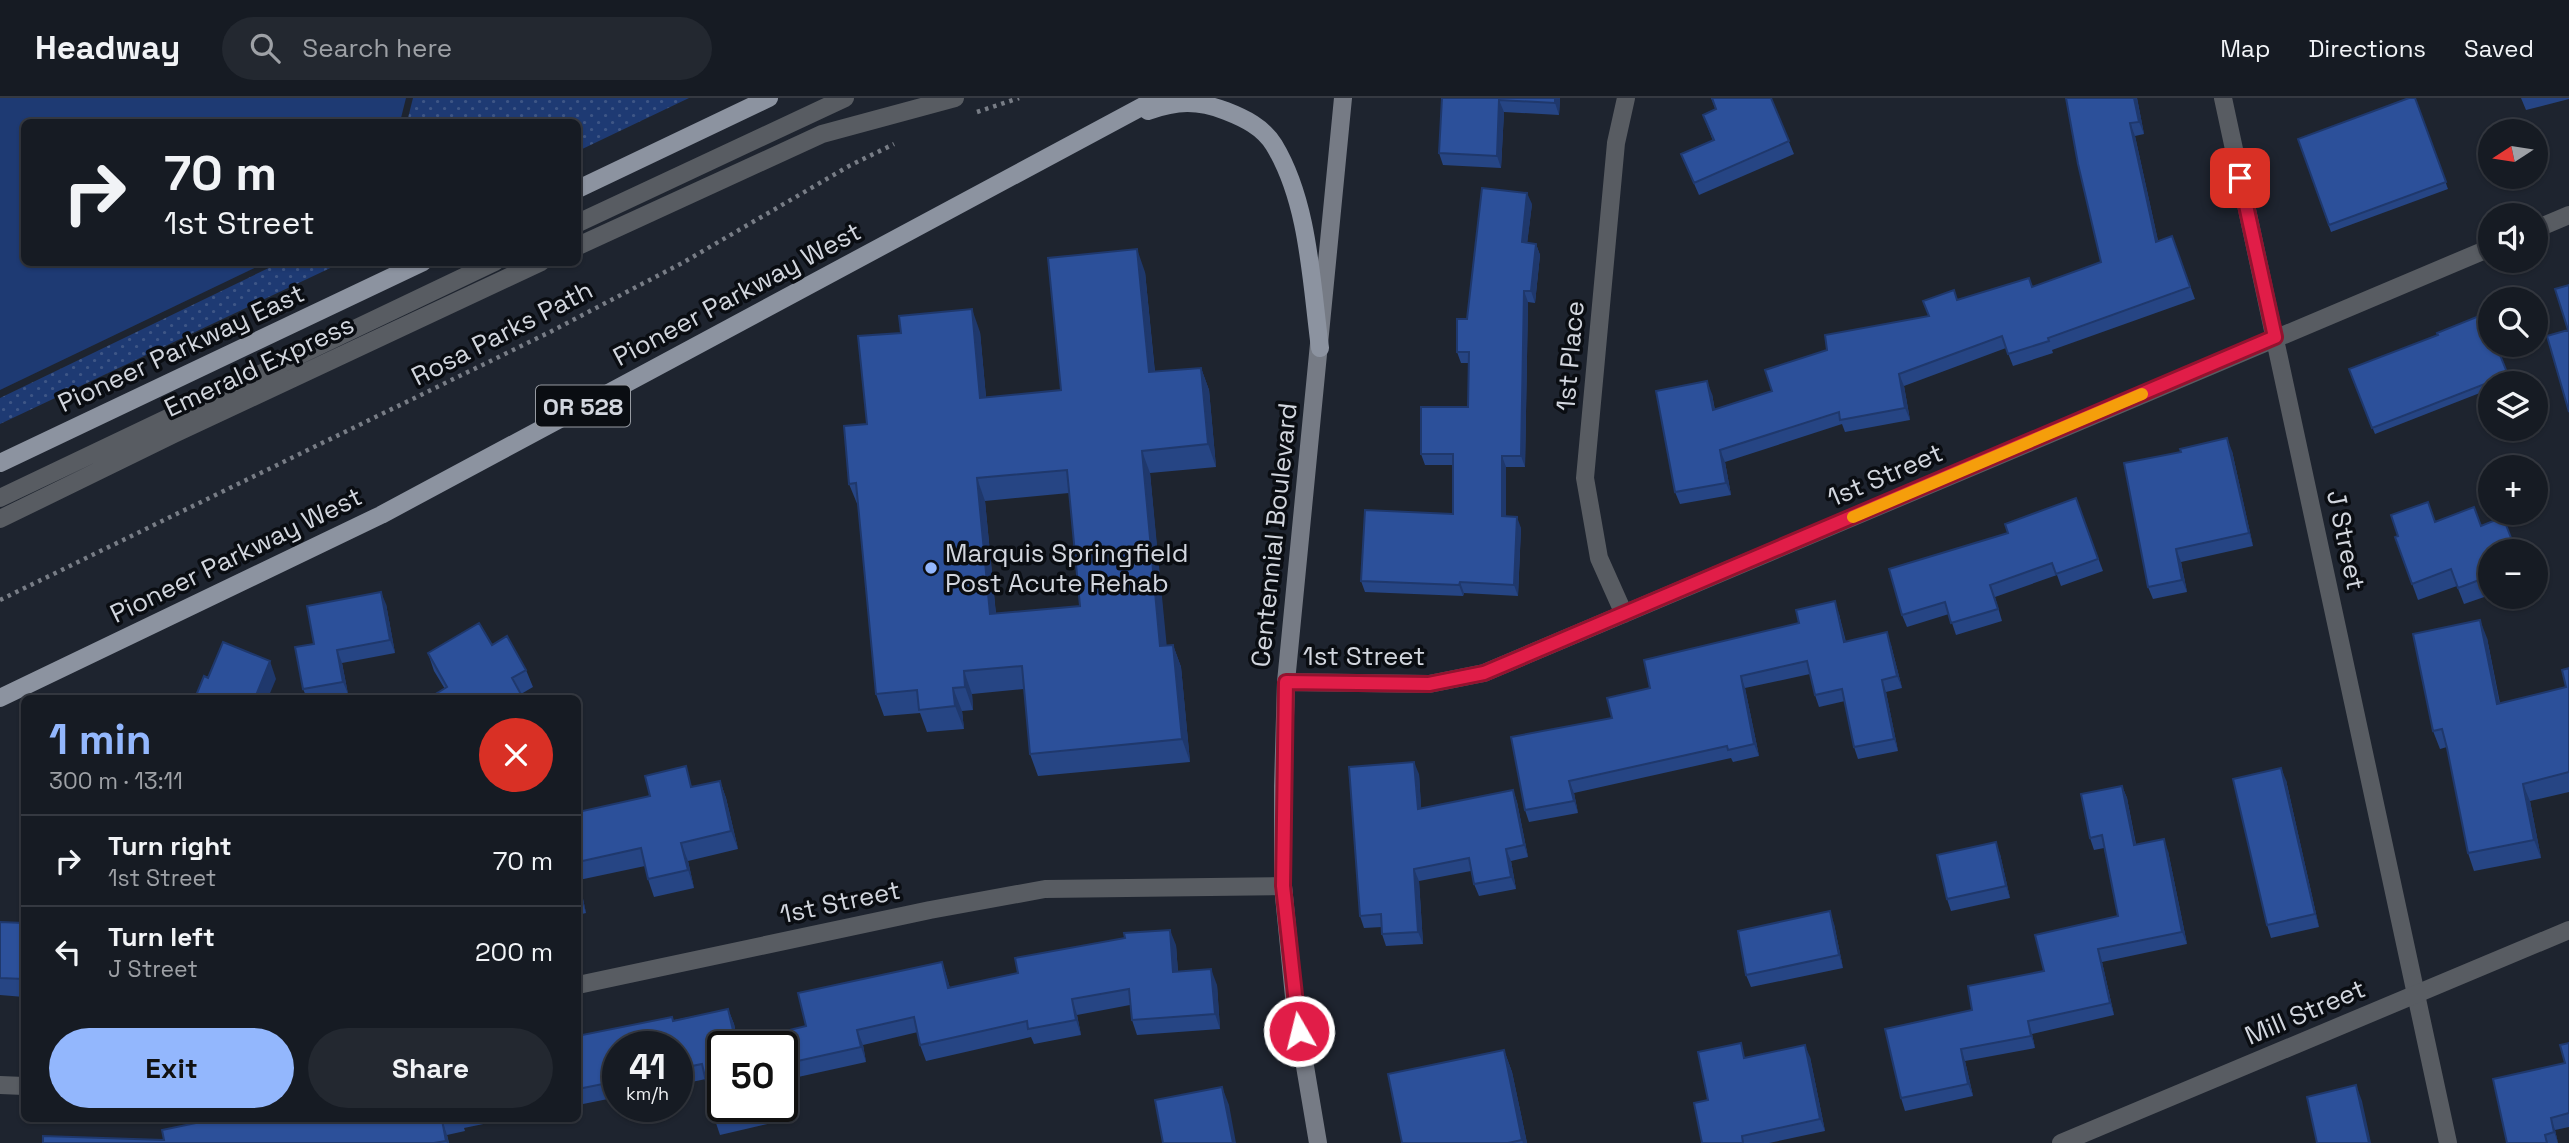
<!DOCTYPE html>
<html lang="en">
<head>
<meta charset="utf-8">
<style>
  body { margin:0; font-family:"Space Grotesk",sans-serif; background:#232830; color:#f1f3f6; height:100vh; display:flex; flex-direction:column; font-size:26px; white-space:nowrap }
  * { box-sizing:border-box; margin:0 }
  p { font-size:23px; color:#9ea1a6 }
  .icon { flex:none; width:38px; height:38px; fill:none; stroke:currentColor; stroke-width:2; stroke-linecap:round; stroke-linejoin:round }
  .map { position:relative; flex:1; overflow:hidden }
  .details { position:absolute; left:21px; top:597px; width:560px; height:427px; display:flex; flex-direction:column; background:#161b23; border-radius:10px; box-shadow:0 2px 5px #0004,0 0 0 2px #353941 }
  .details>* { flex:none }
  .banner { position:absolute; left:21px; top:21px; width:560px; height:147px; border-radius:10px; box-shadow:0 2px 5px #0004,0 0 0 2px #353941; background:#161b23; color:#f1f3f6; overflow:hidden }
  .needle { width:46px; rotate:258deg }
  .fabs { position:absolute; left:2478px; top:21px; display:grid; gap:14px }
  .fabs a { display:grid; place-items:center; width:70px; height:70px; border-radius:50%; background:#161b23; box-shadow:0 2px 5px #0004,0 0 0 2px #353941; font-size:35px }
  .speed { position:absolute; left:602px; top:933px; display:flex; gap:14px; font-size:35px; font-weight:700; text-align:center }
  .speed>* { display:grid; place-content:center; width:91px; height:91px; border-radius:50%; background:#161b23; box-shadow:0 2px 5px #0004,0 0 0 2px #353941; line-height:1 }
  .speed small { font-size:18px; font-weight:400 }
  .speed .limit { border:4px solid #111; border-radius:10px; background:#fff; color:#111 }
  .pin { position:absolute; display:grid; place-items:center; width:60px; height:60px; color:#fff; margin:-30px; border-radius:14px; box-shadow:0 4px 10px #0006 }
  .me { position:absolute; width:77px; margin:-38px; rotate:352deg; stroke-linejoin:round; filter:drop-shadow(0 0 5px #0008) }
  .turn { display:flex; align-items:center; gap:24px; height:147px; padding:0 28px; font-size:32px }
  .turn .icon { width:91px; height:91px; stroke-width:2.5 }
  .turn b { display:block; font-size:49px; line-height:60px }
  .round { display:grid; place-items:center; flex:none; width:74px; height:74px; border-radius:37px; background:#232830 }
  .overview { display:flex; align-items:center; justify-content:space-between; height:119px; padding:0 28px }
  h1 { font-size:42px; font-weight:700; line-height:52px; color:#93b7fd }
  .button { display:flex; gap:14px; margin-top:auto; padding:14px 28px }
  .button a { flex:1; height:80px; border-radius:42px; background:#93b7fd; color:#111; font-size:28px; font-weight:700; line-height:80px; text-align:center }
  .button a+a { background:#232830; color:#f1f3f6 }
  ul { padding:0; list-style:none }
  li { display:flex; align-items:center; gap:21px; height:91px; padding:0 28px; border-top:2px solid #353941 }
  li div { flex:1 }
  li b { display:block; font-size:26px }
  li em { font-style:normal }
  header { display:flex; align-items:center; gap:42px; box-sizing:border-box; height:98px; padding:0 35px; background:#161b23; border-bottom:2px solid #353941 }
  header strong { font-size:33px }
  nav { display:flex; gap:38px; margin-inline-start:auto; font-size:24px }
  .search { width:490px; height:63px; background:#232830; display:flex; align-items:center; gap:18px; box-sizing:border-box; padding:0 24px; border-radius:38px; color:#9ea1a6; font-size:26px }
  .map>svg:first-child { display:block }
  .grass { fill:url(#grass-dots) }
  .pitch { fill:#1e3a73 }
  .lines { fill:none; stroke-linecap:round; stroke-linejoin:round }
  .path { stroke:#787d86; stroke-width:4.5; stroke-dasharray:3.5 5; stroke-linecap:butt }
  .service { stroke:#585c62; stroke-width:18 }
  .minor { stroke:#585c62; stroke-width:18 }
  .tertiary { stroke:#585c62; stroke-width:18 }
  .secondary { stroke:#767b85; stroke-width:18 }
  .primary { stroke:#8c93a0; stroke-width:18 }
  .wall { fill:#264584; fill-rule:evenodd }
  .shaded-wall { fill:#1f386c }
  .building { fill:#2c509a; stroke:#1f386c; stroke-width:2; fill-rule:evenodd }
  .route-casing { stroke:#92132f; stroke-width:18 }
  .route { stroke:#e11d48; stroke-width:12 }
  .slow { stroke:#f59e0b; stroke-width:12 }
  .poi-dot { fill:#93b7fd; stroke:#0a0d12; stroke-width:2.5 }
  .labels { text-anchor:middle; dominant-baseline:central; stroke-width:7; stroke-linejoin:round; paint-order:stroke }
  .shield { fill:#0a0d12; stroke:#969aa1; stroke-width:2 }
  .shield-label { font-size:24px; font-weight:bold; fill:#d2d6de }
  .street-label { font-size:26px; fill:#d2d6de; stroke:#0a0d12 }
  .poi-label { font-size:26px; fill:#d2d6de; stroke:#0a0d12; text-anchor:start }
</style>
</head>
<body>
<header>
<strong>Headway</strong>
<div class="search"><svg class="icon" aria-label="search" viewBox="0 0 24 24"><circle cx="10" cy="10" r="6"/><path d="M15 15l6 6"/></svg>Search here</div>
<nav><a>Map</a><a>Directions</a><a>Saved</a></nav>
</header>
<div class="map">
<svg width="2569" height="1045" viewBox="0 0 2569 1045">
  <defs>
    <pattern id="grass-dots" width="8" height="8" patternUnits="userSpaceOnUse" patternTransform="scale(1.75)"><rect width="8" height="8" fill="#1e3a73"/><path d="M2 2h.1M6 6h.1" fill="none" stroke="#3e5686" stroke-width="1.8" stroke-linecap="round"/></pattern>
  </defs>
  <rect width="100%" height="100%" fill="#1e242f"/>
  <path class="grass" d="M413 0H689L578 53V24H407Z
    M279 165H341L0 326V300Z"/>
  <path class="pitch" d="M0 0H406L400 24H24V164L265 165 0 292Z"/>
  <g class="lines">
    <path class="path" d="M977 14 1019 0
      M0 502 550 234 684 164 849 68 894 46"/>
    <path class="service" d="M578 125 845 0
      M578 148 822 36 955 0
      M0 400 495 164
      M0 421 174 336 541 164"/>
    <path class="minor" d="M2223 0 2448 1045
      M2536 131 2569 117
      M1624 516 1599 460 1585 380 1616 45 1626 0
      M1286 584 1429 586 1484 575 2490 150
      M578 887 930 812 1045 791 1283 788
      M0 987 24 988"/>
    <path class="tertiary" d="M2061 1045 2569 832"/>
    <path class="secondary" d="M1318 1045 1295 909 1283 788V688L1286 584 1343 0"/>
    <path class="primary" d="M1148 13C1177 3 1197 2 1226 13 1244 20 1263 29 1274 47 1309 105 1311 183 1320 250
      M578 91 769 0
      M0 365 423 164
      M0 600 381 417 1158 0"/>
  </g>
  <path class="wall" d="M1442 0H1560L1559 17 1504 14 1501 70 1443 67 1439 55Z
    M1711 0H1771L1794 56 1699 97 1681 56 1713 43 1703 17 1716 12Z
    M2066 0H2137L2144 36 2135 38 2158 143 2172 138 2195 201 2052 252 2053 255 2013 268 2006 250 1904 288 1910 322 1845 334 1842 326 1725 364 1731 397 1680 406 1675 394 1712 296 1715 312 1772 293 1827 252 1929 218 1957 202 2032 189 2101 164Z
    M2415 0 2448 91 2331 134 2298 41Z
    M2521 0H2569V1L2526 12Z
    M1532 106 1527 145 1536 146 1540 157 1535 205 1528 204 1525 369H1506V418L1521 430 1518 498 1464 495 1463 498 1365 494 1361 483 1453 416V367H1425L1421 356 1468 309 1469 265H1461L1457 254 1467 221Z
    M1145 174 1155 274 1201 270 1209 292 1216 369 1150 375 1166 548 1173 547 1181 569 1190 664 1038 678 1030 656 1024 591 972 596 973 612 962 613 964 631 927 634 920 615 884 618 876 596 858 408 849 386 867 326 980 234 986 299 1061 292ZM1069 395 1080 508 996 516 985 403Z
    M2438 237 2496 247 2510 283 2505 285H2490V291L2375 336 2349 271Z
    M2232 353 2253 448 2181 464 2187 494 2153 501 2148 489 2181 354Z
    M2076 400 2103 473 2061 488 2057 477 1995 499 2002 523 1956 537 1949 516 1907 529 1902 517 2008 435Z
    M2435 424 2490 453V497L2464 506 2457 488 2418 502 2395 439Z
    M386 506 395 555 342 565 348 596 326 600H307L303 591 314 546Z
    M1839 516 1846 544 1891 547 1902 590 1886 594 1898 653 1858 661 1854 649 1845 603 1819 609 1815 597 1810 576 1745 590 1759 658 1733 664 1731 660 1574 695 1578 715 1529 724 1525 712 1612 620 1650 590Z
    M2487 540 2500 605 2566 589 2569 570V694L2530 703 2541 760 2474 773 2468 755 2447 649 2440 651 2433 633Z
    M492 547 526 572 533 589 521 596 445 591 434 573 428 555Z
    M1419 676 1421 710 1513 692 1517 704 1528 759 1511 763 1516 791 1479 798 1474 786 1471 773 1419 783 1423 846 1386 848 1382 836V829L1364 830 1360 818Z
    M2286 682 2319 829 2271 840 2267 827Z
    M720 683 726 700 738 751 688 763 694 790 654 799 648 781 645 768 579 782 586 815 578 817V712V714Z
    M2122 688 2127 700 2136 746 2168 753 2187 846 2102 864 2114 917 2032 936 2035 950 1965 963 1973 998 1905 1013 1901 1000 1972 912 2044 873 2118 818 2104 750 2094 752 2090 740Z
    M2000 756 2010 800 1951 813 1947 801Z
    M0 824 24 825V899L0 897Z
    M1834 826 1843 870 1751 889 1746 877Z
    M1176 847 1178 874 1217 887 1220 931 1137 937 1132 922 1130 907 1077 917 1081 937 1034 946 1031 939 926 963 920 947 918 934 863 947 866 964 789 981 798 1019 720 1037 715 1022 706 981 677 987V948H618V999L578 1007V942L728 911 734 926 738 944 806 928 942 864 950 890ZM782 948V1008H723Z
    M2569 945V1029L2555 1032 2558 1045H2507L2565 965Z
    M1504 952 1512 974 1527 1045H1402Z
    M1810 959 1825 1033 1769 1045H1702L1708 1002 1746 960Z
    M220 1020H512L464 1030 465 1033 447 1037 449 1045H43L164 1042Z"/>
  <path class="shaded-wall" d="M1555 0H1560L1559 17 1555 5Z
    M2134 0H2137L2144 36 2139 24Z
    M1499 2 1504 14 1501 70 1497 58Z
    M2130 25 2135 38 2161 156 2156 144Z
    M1527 95 1532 106 1526 155 1522 144Z
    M1536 146 1540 157 1535 205 1531 193Z
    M1137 151 1145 174 1157 297 1149 274Z
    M1524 193 1528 204 1525 369 1521 358Z
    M972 211 980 234 988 322 980 300Z
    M1201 270 1209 292 1216 369 1208 346Z
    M1899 276 1904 288 1910 322 1905 310Z
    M1707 283 1712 296 1717 325 1713 312Z
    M2227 340 2232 353 2253 448 2249 435Z
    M1720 352 1725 364 1731 397 1726 385Z
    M1142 353 1150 375 1169 571 1160 548Z
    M1502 358 1506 369V429L1502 418Z
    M977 380 985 403 998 539 990 516Z
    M1517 419 1521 430 1518 498 1514 487Z
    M2176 451 2181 464 2187 494 2182 482Z
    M1460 484 1464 495 1463 498 1459 487Z
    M381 494 386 506 395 555 390 542Z
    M1835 503 1839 516 1848 556 1844 544Z
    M2480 522 2487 540 2503 624 2497 606Z
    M1887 534 1891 547 1902 590 1897 578Z
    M1173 547 1181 569 1190 664 1182 641Z
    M337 552 342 565 348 596 343 584Z
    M270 563 276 581 268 600H255Z
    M964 573 972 596 973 612 965 589Z
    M1741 578 1745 590 1759 658 1754 646Z
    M1882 582 1886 594 1898 653 1894 641Z
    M953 590 962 613 964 631 955 608Z
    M1414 664 1419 676 1422 723 1418 711Z
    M2281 670 2286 682 2319 829 2315 816Z
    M720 683 726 700 738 751 731 733Z
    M1569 683 1574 695 1578 715 1574 703Z
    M2523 686 2530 703 2541 760 2534 742Z
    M2122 688 2127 700 2138 759 2134 747Z
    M1513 692 1517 704 1528 759 1524 747Z
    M2164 741 2168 753 2187 846 2182 834Z
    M1996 744 2000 756 2010 800 2006 788Z
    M681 745 688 763 694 790 688 772Z
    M1506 751 1511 763 1516 791 1511 779Z
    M1414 771 1419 783 1423 846 1418 834Z
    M578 777 579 782 586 815 580 797 578 786Z
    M1830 813 1834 826 1843 870 1839 857Z
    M1170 832 1176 847 1179 890 1173 874Z
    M2098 851 2102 864 2114 917 2110 905Z
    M942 864 947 879 954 905 948 890Z
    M1211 871 1217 887 1220 931 1215 916Z
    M1072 901 1077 917 1081 937 1076 922Z
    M728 911 734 926 739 948H737Z
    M2028 923 2032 936 2035 950 2031 938Z
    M857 932 863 947 866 964 861 949Z
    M1805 947 1810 959 1825 1033 1820 1021Z
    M1961 951 1965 963 1973 998 1968 986Z
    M1504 952 1512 974 1527 1045H1523L1522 1042Z
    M784 966 789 981 798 1019 793 1004Z
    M2356 987 2362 1003 2371 1045H2369Z
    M1222 989 1229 1007 1236 1045H1233Z
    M2551 1020 2555 1032 2558 1045 2554 1034Z
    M442 1022 447 1037 449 1045H447L446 1043Z"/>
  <path class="building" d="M1442 0H1555V5L1499 2 1497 58 1439 55Z
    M1712 0H1771L1789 43 1694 85 1681 56 1714 42 1703 17 1716 11Z
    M2066 0H2134L2139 24 2130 25 2156 144 2172 138 2190 189 2048 240 2049 243 2008 256 2002 238 1899 276 1905 310 1840 322 1839 314 1720 352 1726 385 1675 394 1656 293 1707 283 1713 312 1772 293 1765 272 1827 252 1825 237 1929 218 1923 203 1954 192 1957 202 2029 180 2032 189 2101 164 2078 66Z
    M2409 0H2415L2446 84 2329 127 2298 41Z
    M1482 90 1527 95 1522 144 1536 146 1531 193H1524L1521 358H1502V418L1517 419 1514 487 1460 484 1459 487 1361 483 1365 412 1453 416V356H1421V309H1468L1469 254H1457V221H1467Z
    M1137 151 1149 274 1201 270 1208 346 1142 353 1160 548 1173 547 1182 641 1030 656 1022 568 964 573 965 589 953 590 955 608 919 612 917 592 876 596 856 385 849 386 844 328 867 326 858 238 901 235 899 218 972 211 980 300 1061 292 1048 160ZM1067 372 1080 508 990 516 977 380Z
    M2569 187V314L2547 238 2568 232 2555 191Z
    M2484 216 2490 231V247H2496L2508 277 2372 330 2349 271 2438 237 2437 235Z
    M2227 340 2249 435 2176 451 2182 482 2148 489 2124 365 2181 354 2180 351Z
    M2076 400 2098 461 2056 476 2052 465 1990 487 1998 511 1951 525 1945 504 1902 517 1889 471 2008 435 2005 426Z
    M2428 404 2435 424 2474 409 2481 428 2503 419 2516 453H2490V478L2458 490 2451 471 2412 486 2395 439 2398 438 2391 417Z
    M381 494 390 542 337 552 343 584 303 591 295 549 314 546 307 508Z
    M1835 503 1844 544 1887 534 1897 578 1882 582 1894 641 1854 649 1842 591 1815 597 1807 563 1741 578 1754 646 1728 652 1727 648 1569 683 1574 703 1525 712 1511 639 1612 620 1607 600 1650 590 1644 562 1799 525 1796 512Z
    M2480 522 2497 606 2566 589 2562 572 2569 570V674L2523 686 2534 742 2468 755 2447 650 2442 631 2433 633 2413 536Z
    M479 525 492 547 507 538 526 572 512 580 523 600H429L447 589 428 555Z
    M223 544 270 563 255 600H195L204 578 208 580Z
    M1414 664 1418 711 1513 692 1524 747 1506 751 1511 779 1474 786 1469 760 1414 771 1418 834 1382 836 1381 816 1360 818 1349 669Z
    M686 668 691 689 720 683 731 733 681 745 688 772 648 781 641 750 578 764V714L650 698 645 678Z
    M2281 670 2315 816 2267 827 2233 681Z
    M2122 688 2134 747 2164 741 2182 834 2098 851 2110 905 2028 923 2031 938 1961 951 1968 986 1901 1000 1885 931 1972 912 1968 888 2044 873 2035 837 2118 818 2102 737 2090 740 2081 696Z
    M1996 744 2006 788 1947 801 1937 757Z
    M578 786 580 797 578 798Z
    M1830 813 1839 857 1746 877 1738 833Z
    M0 824 24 825V881L0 880Z
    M1170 832 1173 874 1211 871 1215 916 1132 922 1129 891 1072 901 1076 922 1028 931 1027 923 920 947 914 919 857 932 861 949 784 966 793 1004 782 1007V948H723V1008H776L715 1022 702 966 677 971V948H618V983L578 991V942L582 941V937L672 919 673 923 728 911 736 945 806 928 798 895 942 864 948 890 1018 875 1015 860 1125 840 1124 835Z
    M1741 945 1744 960 1805 947 1820 1021 1742 1038 1743 1045H1702L1694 1005 1708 1002 1698 954Z
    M2569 945V1015L2551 1020 2554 1034 2545 1037 2547 1045H2507L2493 981 2565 965 2560 947Z
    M1504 952 1522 1042 1508 1045H1402L1388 976Z
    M2356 987 2369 1045H2317L2307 999Z
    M1222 989 1233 1045H1163L1155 1002Z
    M220 1020H449L442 1022 446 1043 434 1045H43V1038L164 1042 162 1032Z"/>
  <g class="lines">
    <g class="route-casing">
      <path id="route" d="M1299 933 1283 788 1286 584 1429 586 1484 575 2275 239 2240 80"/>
    </g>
    <use href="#route" class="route"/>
    <path class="slow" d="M1853 419 2142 296"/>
  </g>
  <circle class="poi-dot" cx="931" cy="470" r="7"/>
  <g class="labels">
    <rect class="shield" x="536" y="287.5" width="94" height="41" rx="5"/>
    <g class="shield-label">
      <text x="583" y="308">OR 528</text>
    </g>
    <g class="street-label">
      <text transform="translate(737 196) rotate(-28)">Pioneer Parkway West</text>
      <text transform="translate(502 235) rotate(-27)">Rosa Parks Path</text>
      <text transform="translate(181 250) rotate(-25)">Pioneer Parkway East</text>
      <text transform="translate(1570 258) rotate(-85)">1st Place</text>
      <text transform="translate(259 268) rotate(-25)">Emerald Express</text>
      <text transform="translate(1885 377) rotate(-23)">1st Street</text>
      <text transform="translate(1274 437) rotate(-84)">Centennial Boulevard</text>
      <text transform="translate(2346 442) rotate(78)">J Street</text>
      <text transform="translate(236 457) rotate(-26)">Pioneer Parkway West</text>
      <text x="1364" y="558">1st Street</text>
      <text transform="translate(840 804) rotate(-12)">1st Street</text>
      <text transform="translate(2305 914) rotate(-23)">Mill Street</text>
    </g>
    <g class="poi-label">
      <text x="945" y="455">Marquis Springfield<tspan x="945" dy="30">Post Acute Rehab</tspan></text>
    </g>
  </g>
</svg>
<div class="fabs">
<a><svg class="needle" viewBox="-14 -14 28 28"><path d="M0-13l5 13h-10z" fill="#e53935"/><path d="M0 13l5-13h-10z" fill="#9ea1a6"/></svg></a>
<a><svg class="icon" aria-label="sound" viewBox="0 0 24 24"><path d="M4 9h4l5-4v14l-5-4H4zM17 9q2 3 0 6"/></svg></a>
<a><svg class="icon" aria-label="search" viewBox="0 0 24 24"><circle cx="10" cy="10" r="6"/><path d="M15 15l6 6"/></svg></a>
<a><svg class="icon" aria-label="layers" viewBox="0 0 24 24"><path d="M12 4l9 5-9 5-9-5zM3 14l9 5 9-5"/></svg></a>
<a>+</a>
<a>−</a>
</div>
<div class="speed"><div>41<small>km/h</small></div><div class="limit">50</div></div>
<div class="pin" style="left:2240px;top:80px;background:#d93025"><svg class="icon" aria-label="arrive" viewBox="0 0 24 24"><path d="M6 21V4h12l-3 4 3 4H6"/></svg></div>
<svg class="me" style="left:1299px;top:933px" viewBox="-20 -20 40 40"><circle r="17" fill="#e11d48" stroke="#fff" stroke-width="3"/><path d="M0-11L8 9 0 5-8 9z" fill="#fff"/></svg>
<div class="banner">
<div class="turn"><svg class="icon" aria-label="right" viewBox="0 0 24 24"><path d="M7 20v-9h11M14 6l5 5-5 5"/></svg><div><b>70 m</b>1st Street</div></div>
</div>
<section class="details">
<div class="overview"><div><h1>1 min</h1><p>300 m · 13:11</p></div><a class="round" style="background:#d93025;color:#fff"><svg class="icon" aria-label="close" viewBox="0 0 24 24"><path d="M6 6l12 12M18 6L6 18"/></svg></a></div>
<ul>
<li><svg class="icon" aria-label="right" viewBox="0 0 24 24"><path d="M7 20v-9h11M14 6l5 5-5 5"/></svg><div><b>Turn right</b><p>1st Street</p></div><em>70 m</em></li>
<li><svg class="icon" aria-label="left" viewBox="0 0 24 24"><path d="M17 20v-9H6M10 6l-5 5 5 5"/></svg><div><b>Turn left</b><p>J Street</p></div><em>200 m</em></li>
</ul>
<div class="button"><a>Exit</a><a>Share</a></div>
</section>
</div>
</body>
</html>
